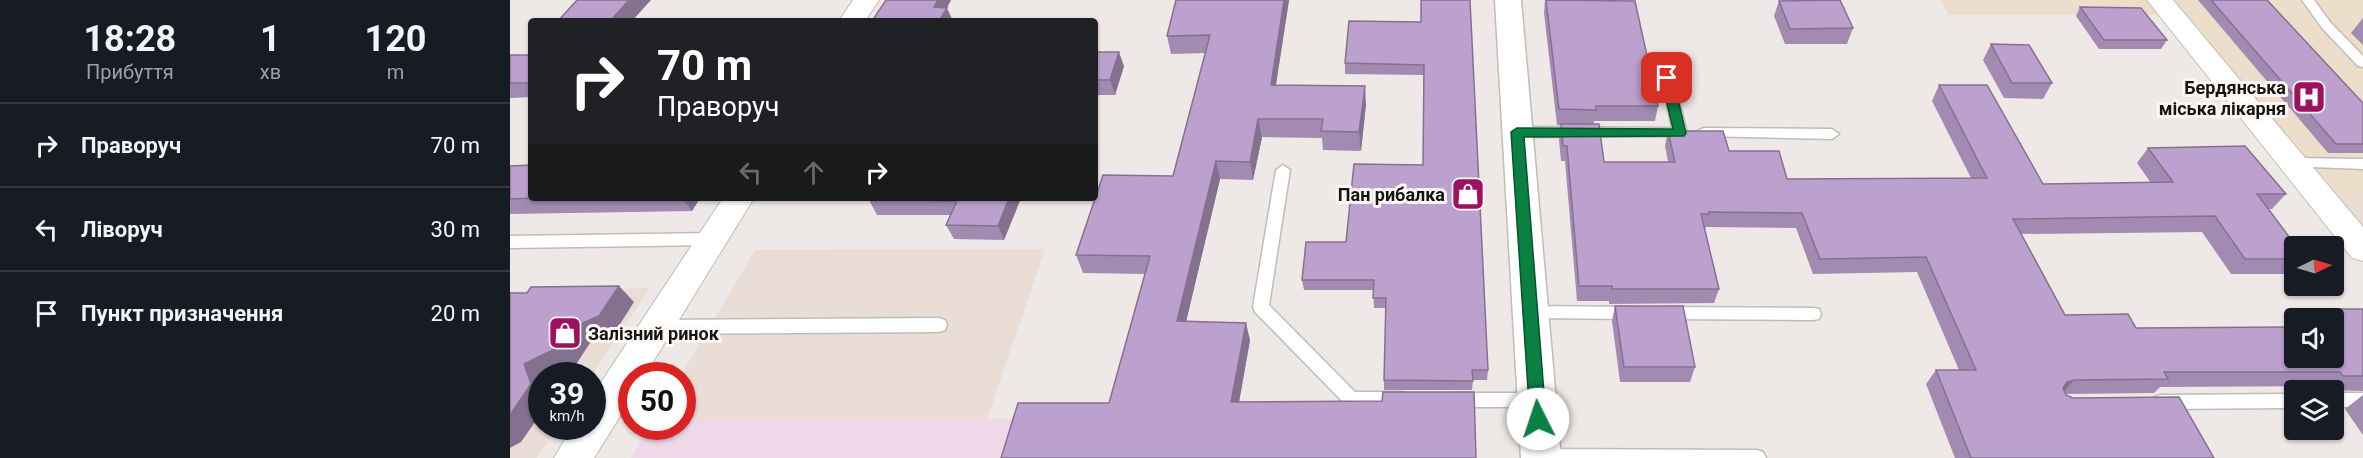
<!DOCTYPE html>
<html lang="uk">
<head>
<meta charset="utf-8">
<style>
  body { margin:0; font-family:Roboto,sans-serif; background:#20242c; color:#f1f3f6; height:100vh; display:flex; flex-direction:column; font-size:22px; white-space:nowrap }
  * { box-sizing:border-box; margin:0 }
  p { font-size:20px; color:#9ea1a6 }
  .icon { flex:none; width:33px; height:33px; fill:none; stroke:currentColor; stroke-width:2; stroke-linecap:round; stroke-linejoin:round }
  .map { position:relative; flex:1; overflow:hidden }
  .sheet { display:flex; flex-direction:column; background:#171b24; width:510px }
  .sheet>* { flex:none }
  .top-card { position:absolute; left:18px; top:18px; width:570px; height:183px; border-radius:6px; box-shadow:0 2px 4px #0004; background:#202124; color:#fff; overflow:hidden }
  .needle { width:39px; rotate:85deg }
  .tools { position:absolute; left:1774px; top:236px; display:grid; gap:12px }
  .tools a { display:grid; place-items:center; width:60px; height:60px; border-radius:6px; background:#171b24; box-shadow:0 2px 4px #0004; font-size:30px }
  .speed { position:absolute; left:18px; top:362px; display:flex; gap:12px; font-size:30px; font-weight:700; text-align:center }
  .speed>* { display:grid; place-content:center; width:78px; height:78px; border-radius:50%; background:#171b24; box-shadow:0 2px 4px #0004; line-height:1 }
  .speed small { font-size:15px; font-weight:400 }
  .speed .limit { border:9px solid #d22; background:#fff; color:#111 }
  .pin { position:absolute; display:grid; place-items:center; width:51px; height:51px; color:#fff; margin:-26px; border-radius:12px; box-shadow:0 3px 9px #0006 }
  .me { position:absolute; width:66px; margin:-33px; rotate:356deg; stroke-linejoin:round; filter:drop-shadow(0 0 4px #0008) }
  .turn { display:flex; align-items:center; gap:21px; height:126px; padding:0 30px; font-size:27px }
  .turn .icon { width:78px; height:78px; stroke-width:2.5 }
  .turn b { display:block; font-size:42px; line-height:51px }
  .lanes { display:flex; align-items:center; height:57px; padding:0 30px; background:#0003; justify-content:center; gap:30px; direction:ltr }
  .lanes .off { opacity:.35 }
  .eta { display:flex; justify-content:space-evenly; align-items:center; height:102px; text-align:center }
  .eta b { font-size:36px; font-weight:700; line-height:42px }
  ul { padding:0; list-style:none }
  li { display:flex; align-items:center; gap:18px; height:84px; padding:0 30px; border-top:2px solid #363941 }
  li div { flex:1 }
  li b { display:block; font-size:22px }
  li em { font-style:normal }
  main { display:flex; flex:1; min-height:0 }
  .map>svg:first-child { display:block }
  .built { fill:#e9ddd6 }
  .education { fill:#efd9e8 }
  .medical { fill:#eddecb }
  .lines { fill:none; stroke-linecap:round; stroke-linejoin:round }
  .service-casing { stroke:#c0bcb9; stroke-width:3 }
  .minor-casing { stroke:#c0bcb9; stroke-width:2 }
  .secondary-casing { stroke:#c0bcb9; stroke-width:3 }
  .service { fill:#fff; fill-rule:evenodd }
  .minor { fill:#fff; fill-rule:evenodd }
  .secondary { fill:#fff; fill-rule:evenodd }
  .wall { fill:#a28ab1 }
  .shaded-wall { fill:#847190 }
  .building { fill:#bca1ce; stroke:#847190; stroke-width:1.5 }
  .route { fill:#0b8043; stroke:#07532c; stroke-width:1.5 }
  .labels { text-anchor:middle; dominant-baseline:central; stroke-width:6; stroke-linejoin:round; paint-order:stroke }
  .poi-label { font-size:18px; font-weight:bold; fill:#161514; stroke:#fbf7f4; text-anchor:end }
</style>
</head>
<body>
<main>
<section class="sheet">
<div class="eta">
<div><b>18:28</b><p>Прибуття</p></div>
<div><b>1</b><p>хв</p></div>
<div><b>120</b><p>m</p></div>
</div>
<ul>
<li><svg class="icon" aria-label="right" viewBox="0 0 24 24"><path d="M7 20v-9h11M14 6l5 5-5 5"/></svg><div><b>Праворуч</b></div><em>70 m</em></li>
<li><svg class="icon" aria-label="left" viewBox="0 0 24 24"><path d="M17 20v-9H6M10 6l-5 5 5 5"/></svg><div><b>Ліворуч</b></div><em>30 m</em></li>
<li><svg class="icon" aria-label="arrive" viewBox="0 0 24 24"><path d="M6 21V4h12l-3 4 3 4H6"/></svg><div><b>Пункт призначення</b></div><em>20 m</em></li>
</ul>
</section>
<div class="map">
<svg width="1853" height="458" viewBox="0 0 1853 458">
  <rect width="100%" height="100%" fill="#eee9e7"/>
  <path class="built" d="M1825 195H1853V228Z
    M535 249 477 420H173L172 375H171L245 250Z
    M140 288 82 375H32V426H48L27 458H0V291Z"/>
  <path class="education" d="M902 418 901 458H121L140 426H172L173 420Z"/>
  <path class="medical" d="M1430 0H1643L1655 15H1439Z
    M1664 0H1853V195H1825Z"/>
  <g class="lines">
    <g class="service-casing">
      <path id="service" d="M1792 0H1804L1820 22 1853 56V67L1848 66 1812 28Z
        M1153 55 1159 59 1177 133 1175 136 1007 137 1000 132 1007 127 1162 128 1147 59Z
        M1194 128 1322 129 1329 134 1322 139 1189 136 1187 133 1189 130Z
        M1782 158 1853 159V169L1777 166 1775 163 1777 160Z
        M773 165 780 170 759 305 845 392H892L898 394 901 399 898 404 892 406H841L835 404 745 312 743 307 766 170Z
        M203 233 208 235 211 239 208 243 203 245 0 248V236Z
        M1020 306 1123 307 1129 308 1131 313 1129 318 1123 319 1020 318 1014 317 1012 312 1014 307Z
        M1156 307 1303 308 1309 309 1311 314 1309 319 1303 320 1156 319 1150 318 1148 313 1150 308Z
        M429 318 435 320 437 325 435 330 429 332 147 334 141 332 139 327 141 322 147 320Z
        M946 393H1027L1033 395 1036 400 1033 405 1027 407H946L940 405 937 400 940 395Z
        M1824 393H1853V407H1824Z
        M1785 394V408L1651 409 1645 407 1642 402 1645 397 1651 395Z
        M1031 449 1247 450 1253 452 1256 458H1022L1025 451Z"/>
    </g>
    <g class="minor-casing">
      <path id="minor" d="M343 0H369L355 21H329Z
        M1637 0H1663L1853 227V261L1842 258Z
        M213 198H244L135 375H122V397L84 458H44L63 426H82V396Z"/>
    </g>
    <g class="secondary-casing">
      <path id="secondary" d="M985 0H1011L1051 458H1011Z"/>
    </g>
    <use href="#service" class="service"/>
    <use href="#minor" class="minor"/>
    <use href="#secondary" class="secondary"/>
  </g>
  <path class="wall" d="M666 0H779L766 85 856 104 851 151 813 150 812 138 752 137 743 180 710 179 676 321 740 340 729 402 966 458 599 403 635 274 573 273 566 255 663 176 696 53 661 54 657 36Z
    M1035 0H1098L1148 106 1145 121H1084V124L1094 162H1158L1155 146 1158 131 1219 151 1277 179 1461 178 1422 101 1429 85 1533 184 1641 183 1627 163 1638 148 1776 194 1762 209H1758L1785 246V270L1781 274H1721L1692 232 1511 234 1555 315 1626 328 1824 357V318H1796L1805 309H1853V391L1815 390 1813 386 1650 387 1644 393 1556 394V395L1703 458H1445L1416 384 1426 370H1449L1407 272 1303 274 1286 228 1196 227 1195 229 1209 289 1204 303 1099 304V301H1067L1055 161H1051L1049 140 1051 125H1047L1034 13Z
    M1688 0H1757L1853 103V153H1818Z
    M1269 1 1343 28 1337 44H1275L1264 16Z
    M1570 7 1657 40 1651 49H1589L1566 16Z
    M1853 18V45L1841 33Z
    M911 22 978 370 977 380H963L962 390H874V380L876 308H864L863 290H794L792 280 836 242 913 165 914 75 835 74V63Z
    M1481 44 1542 83 1533 99 1494 98 1473 60Z
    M21 51V97L0 98V55H18Z
    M585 52 614 66 605 95H585Z
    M0 166 21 198H190L182 211 0 214Z
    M511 198 494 240 444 239 436 225 441 215H367L359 200Z
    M1105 306 1185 367 1180 382H1110L1102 321Z
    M1853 395V435L1835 409Z"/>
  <path class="shaded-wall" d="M119 0H141L122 21H100Z
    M428 0H441L437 8 443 21H430L424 7Z
    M774 0H779L763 103 761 85Z
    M609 52 614 66 605 95 600 80Z
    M855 86 856 104 851 151 849 132Z
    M748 119 752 137 743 180 740 162Z
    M706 161 710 179 672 339 667 321Z
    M172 198H190L182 211Z
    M499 198H511L494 240 488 226Z
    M109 286 124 302 105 332 80 343 67 363 42 375H32V412L11 442 0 448V415L14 364Z
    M736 323 740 340 726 419 721 402Z
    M1564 380 1552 394 1545 396 1557 382Z"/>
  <path class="building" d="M67 0H119L100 21H48Z
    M376 0H428L424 7 437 8 429 21H362Z
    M666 0H774L761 85 855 86 849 132 811 131 813 119H748L740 162 706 161 667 321 736 323 721 402 872 401 873 392H964L966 458H491L508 403H599L640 256 566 255 593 175 663 176 700 35 657 36Z
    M911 0H960L978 370H962L963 381 874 380 876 298H863L864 280H792L796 242H836L844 164 913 165 914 65 835 63 839 21 911 22Z
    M1036 0 1125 1 1148 106H1086V110L1049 109Z
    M1330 0 1343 28 1280 29 1269 1Z
    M1701 0H1757L1853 103V144H1826Z
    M1570 7 1631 8 1657 40H1594Z
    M1481 44 1519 45 1542 83H1502Z
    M21 51V83H0V55H18Z
    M585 52H609L600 80H585Z
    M1429 85H1477L1533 184 1663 182 1638 148 1735 146 1776 194H1747L1786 246 1785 259H1735L1705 216 1503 219 1555 315 1618 314 1626 328 1785 327V357H1824V318H1812L1805 309H1853V376H1833L1830 372H1654L1658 379 1564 380 1557 382 1553 388 1556 395 1563 398 1669 397 1704 458H1461L1426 370H1466L1416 257 1310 259 1292 213 1199 212V214H1191L1209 289H1102V286H1069L1057 146H1053L1051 124H1089L1094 162H1165L1158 131H1213L1219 151H1269L1277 179 1477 178Z
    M21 165V198H27L0 199V166Z
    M360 198H499L488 226 436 225 447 201 359 200Z
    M109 286 89 316 63 327 49 347 14 364 21 384 0 415V293H17L21 287Z
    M1105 306H1173L1185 367H1114Z"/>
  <path class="route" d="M1157 74 1163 78 1176 133 1174 136 1014 137 1036 419 1034 424 1028 426 1022 424 1020 419 1001 132 1007 128 1163 129 1151 78Z"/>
  <defs>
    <g id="hospital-square" transform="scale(1.725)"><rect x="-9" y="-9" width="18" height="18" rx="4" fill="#9d115e" stroke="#fbf7f4"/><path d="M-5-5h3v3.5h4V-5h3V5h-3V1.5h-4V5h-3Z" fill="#fff"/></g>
    <g id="shop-square" transform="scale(1.725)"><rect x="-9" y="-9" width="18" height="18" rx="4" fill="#9d115e" stroke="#fbf7f4"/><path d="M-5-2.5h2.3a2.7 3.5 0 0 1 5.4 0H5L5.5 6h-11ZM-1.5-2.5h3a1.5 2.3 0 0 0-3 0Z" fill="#fff"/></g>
  </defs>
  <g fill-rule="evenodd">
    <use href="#hospital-square" x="1799" y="97"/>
    <use href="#shop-square" x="958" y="194"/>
    <use href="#shop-square" x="55" y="333"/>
  </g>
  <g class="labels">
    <g class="poi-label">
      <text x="1776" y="87">Бердянська<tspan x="1776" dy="21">міська лікарня</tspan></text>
      <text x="935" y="194">Пан рибалка</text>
      <text x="78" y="333" text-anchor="start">Залізний ринок</text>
    </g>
  </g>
</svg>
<div class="tools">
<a><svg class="needle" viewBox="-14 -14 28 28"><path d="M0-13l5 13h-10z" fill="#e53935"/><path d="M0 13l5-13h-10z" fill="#9ea1a6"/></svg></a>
<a><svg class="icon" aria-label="sound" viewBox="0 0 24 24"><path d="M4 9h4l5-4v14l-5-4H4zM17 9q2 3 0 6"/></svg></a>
<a><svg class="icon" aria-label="layers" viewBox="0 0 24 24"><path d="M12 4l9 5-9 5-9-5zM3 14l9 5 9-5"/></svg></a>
</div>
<div class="speed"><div>39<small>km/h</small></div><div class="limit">50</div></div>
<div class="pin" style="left:1157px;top:78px;background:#d93025"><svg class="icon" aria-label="arrive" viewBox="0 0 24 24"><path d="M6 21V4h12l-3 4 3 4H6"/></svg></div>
<svg class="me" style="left:1028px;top:419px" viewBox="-20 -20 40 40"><circle r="19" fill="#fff"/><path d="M0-13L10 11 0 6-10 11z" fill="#0b8043"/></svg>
<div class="top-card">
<div class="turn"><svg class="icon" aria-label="right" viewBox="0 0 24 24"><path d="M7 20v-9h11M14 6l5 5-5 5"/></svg><div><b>70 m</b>Праворуч</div></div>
<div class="lanes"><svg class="icon off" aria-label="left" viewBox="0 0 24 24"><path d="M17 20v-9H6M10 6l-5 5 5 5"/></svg><svg class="icon off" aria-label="ahead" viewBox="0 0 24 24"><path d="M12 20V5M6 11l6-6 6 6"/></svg><svg class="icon" aria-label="right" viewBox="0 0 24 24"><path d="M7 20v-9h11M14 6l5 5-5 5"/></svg></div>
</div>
</div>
</main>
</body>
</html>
